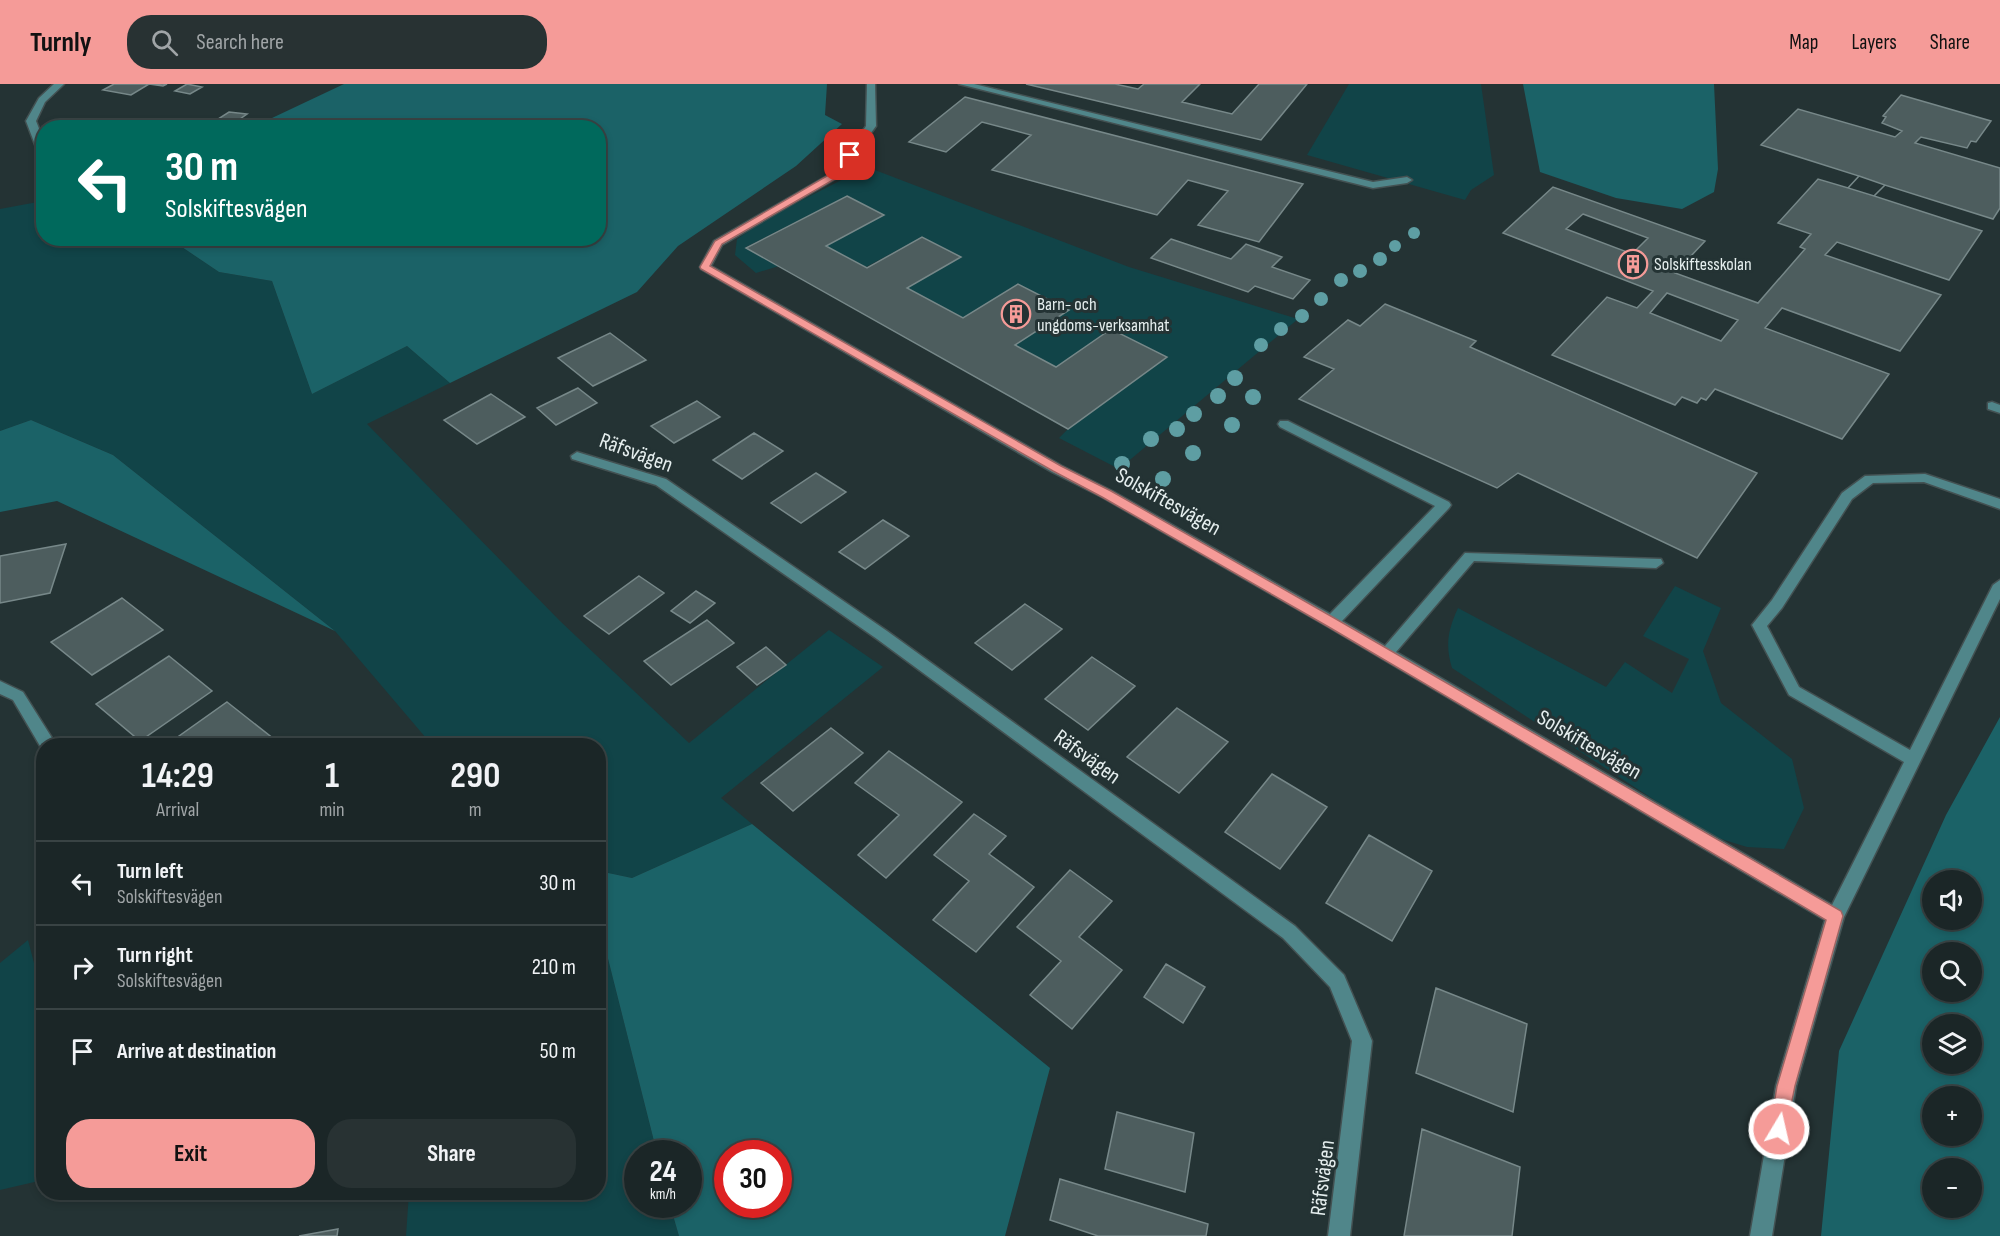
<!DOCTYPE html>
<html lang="en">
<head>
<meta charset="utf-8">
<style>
  body { margin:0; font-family:"Sofia Sans Condensed",sans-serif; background:#283233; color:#f1f3f6; height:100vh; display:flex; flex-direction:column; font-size:22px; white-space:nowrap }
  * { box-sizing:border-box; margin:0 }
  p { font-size:20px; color:#a0a5a7 }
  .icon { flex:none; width:33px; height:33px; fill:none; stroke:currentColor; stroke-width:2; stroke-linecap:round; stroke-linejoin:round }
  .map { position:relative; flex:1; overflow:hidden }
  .panel { position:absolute; left:36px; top:654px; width:570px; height:462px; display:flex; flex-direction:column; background:#1b2627; border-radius:24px; box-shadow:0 3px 9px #0003,0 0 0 2px #394344 }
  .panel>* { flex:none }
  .banner { position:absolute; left:36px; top:36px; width:570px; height:126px; border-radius:24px; box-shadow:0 3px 9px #0003,0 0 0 2px #394344; background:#00695c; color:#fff; overflow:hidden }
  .fabs { position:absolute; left:1922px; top:786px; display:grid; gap:12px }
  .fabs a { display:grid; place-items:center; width:60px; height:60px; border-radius:50%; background:#1b2627; box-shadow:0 3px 9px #0003,0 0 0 2px #394344; font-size:30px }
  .speed { position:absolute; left:624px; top:1056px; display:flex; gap:12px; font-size:30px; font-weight:700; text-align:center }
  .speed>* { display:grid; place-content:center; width:78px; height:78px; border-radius:50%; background:#1b2627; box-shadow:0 3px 9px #0003,0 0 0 2px #394344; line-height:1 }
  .speed small { font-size:15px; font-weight:400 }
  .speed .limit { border:9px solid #d22; background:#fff; color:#111 }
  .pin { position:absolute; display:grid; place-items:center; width:51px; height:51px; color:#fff; margin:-26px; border-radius:12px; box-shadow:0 3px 9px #0006 }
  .me { position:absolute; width:66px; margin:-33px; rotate:9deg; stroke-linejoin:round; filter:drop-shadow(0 0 4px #0008) }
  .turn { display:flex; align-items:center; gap:21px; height:126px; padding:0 30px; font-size:27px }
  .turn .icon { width:78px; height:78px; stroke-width:2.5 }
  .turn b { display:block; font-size:42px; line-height:51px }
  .eta { display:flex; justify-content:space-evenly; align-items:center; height:102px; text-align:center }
  .eta b { font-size:36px; font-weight:700; line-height:42px }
  .button { display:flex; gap:12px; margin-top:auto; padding:12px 30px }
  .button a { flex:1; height:69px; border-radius:24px; background:#f59b98; color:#111; font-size:24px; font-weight:700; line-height:69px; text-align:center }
  .button a+a { background:#283233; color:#f1f3f6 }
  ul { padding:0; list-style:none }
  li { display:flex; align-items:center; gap:18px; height:84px; padding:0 30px; border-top:2px solid #394344 }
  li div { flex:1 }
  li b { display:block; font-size:22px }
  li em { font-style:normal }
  header { display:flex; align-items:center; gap:36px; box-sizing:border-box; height:84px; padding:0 30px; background:#f59b98; color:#111 }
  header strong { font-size:28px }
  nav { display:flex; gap:33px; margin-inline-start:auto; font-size:21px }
  .search { width:420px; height:54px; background:#283233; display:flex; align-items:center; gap:15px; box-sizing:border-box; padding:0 21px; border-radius:24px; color:#a0a5a7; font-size:22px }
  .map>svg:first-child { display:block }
  .green { fill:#114448 }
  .forest { fill:#1b6267; fill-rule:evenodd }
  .building { fill:#4d5d5e; stroke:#778889; stroke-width:1.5; fill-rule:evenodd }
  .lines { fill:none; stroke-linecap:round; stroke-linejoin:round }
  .minor-casing { stroke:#435152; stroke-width:3 }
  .minor { fill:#50868a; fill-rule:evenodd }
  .tree { fill:#5e9ea3 }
  .route { fill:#f59b98; stroke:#9f6563; stroke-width:1.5 }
  .labels { text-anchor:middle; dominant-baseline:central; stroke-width:6; stroke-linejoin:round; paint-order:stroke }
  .far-poi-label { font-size:18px; fill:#e5eeee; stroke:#243334; text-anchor:start }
  .street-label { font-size:22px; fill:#e5eeee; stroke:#243334 }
</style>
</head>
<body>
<header>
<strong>Turnly</strong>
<div class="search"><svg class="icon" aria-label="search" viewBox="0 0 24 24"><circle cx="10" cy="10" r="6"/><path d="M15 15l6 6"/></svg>Search here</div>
<nav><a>Map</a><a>Layers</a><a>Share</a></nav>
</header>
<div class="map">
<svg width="2000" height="1152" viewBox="0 0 2000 1152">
  <rect width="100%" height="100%" fill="#243334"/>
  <path class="green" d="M1349 0H1481L1494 91 1471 106 1465 116 1307 71Z
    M867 83 1129 183 1298 235 1119 385 1059 354 1068 345 1166 273 1056 283 1015 261 1069 226 963 234 907 204 961 173 922 153 866 183 826 162 883 131 847 112 746 163 779 182 756 189 735 171 737 155 769 133Z
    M43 117 44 154 170 155 219 188 272 197 312 310 407 262 450 299 367 340 560 537 689 659 829 546 883 583 721 714 752 740 632 794 599 787 598 662 432 661 335 547 113 371 31 336 0 347V125Z
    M1675 502 1721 524 1703 567 1721 619 1792 675 1804 724 1784 765 1747 763 1708 751 1452 584C1445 561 1448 546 1458 524L1606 603 1625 578 1672 609 1689 575 1643 552Z
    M599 839 657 1069 638 1070V1120L670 1121 679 1152H406L409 1109 598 1108Z
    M28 856 40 902 43 903V1096L0 1106V879Z"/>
  <path class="forest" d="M344 0H827L825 31 842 40 796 82 678 162 637 208 450 299 407 262 312 310 272 197 219 188 170 155 598 154V44L253 43Z
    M1523 0H1714L1718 85 1714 108 1682 125 1616 114 1540 88Z
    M31 336 113 371 335 547 57 417 0 428V347Z
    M2000 633V1152H1821L1839 967 1946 731ZM1971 796V836H1932V796ZM1932 868H1971V908H1932ZM1971 940V980H1932V940ZM1971 1012V1052H1932V1012ZM1932 1084H1971V1124H1932Z
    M752 740 1050 984 1005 1152H679L670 1121 688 1120V1070L657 1069 599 839V787L632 794ZM728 1070H778V1120H728Z"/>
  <path class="building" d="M114 0H167L163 2 149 0 131 11 103 6Z
    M187 0 202 3 190 10 175 7Z
    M1026 0H1115L1138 5 1144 0H1200L1182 18 1232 30 1259 0H1307L1261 56Z
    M1901 11 1991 37 1976 58 1971 57 1967 64 1921 53 1915 59 2000 84V124L1993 135 1885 101 1874 112 1982 147 1949 196 1837 158 1825 171 1941 211 1900 267 1782 224 1765 244 1889 290 1842 355 1715 305 1706 316 1701 314 1697 319 1682 313 1675 321 1552 271 1607 213 1637 224 1653 207 1503 149 1553 103 1705 157 1675 189 1758 219 1805 165 1800 163 1811 150 1778 139 1818 95 1848 104 1859 92 1761 61 1798 25 1895 53 1902 47 1882 39 1886 33 1883 32ZM1583 130 1648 154 1632 170 1566 145ZM1667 209 1738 236 1721 257 1650 229Z
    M965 13 1303 100 1259 158 1198 141 1228 107 1188 96 1157 131 992 86 1031 51 982 38 946 68 909 58Z
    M229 28 247 30 227 44H204Z
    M1859 92 1885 101 1874 112 1848 104Z
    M847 112 884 131 826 162 867 184 922 153 961 173 907 204 963 234 1018 200 1069 226 1015 261 1056 283 1111 245 1167 273 1068 345 746 164Z
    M1171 155 1231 175 1246 160 1282 173 1272 183 1310 196 1293 215 1255 202 1248 208 1151 174Z
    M1385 220 1476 257 1470 263 1757 389 1697 474 1518 389 1497 404 1299 315 1334 285 1304 273 1348 236 1360 242Z
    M610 249 646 276 593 302 558 274Z
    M578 304 597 319 556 341 537 324Z
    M491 310 525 333 477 360 444 336Z
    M697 317 720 333 674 359 651 342Z
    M754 349 783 367 742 395 713 376Z
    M816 389 846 408 801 439 771 419Z
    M883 436 909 452 865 485 839 468Z
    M66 460 50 509 0 519V472Z
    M639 492 664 509 609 550 584 532Z
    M696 507 715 519 690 539 671 527Z
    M122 514 163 546 92 591 51 558Z
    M1025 520 1062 545 1012 586 975 559Z
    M707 536 734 559 671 601 644 577Z
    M766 563 786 581 757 601 737 583Z
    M169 572 212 607 140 657 96 620Z
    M1092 573 1135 602 1088 646 1045 615Z
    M227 618 274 655 265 662H165Z
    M1177 624 1228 658 1179 709 1127 673Z
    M831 644 863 669 793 727 761 699Z
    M889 667 962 718 886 794 858 771 899 731 855 699Z
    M1272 690 1327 723 1280 785 1225 748Z
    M974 730 1006 752 989 770 1034 803 976 868 933 836 969 797 934 771Z
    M1369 751 1432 787 1392 857 1326 819Z
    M1070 786 1112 817 1079 853 1122 886 1072 945 1030 911 1061 877 1017 843Z
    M1166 880 1205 903 1183 939 1144 913Z
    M1436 904 1527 940 1513 1028 1416 989Z
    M1117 1028 1194 1049 1185 1108 1105 1085Z
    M1422 1045 1520 1083 1512 1152H1404Z
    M1060 1095 1208 1140 1206 1152H1098L1050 1136Z
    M338 1145 337 1152H299Z"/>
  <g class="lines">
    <g class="minor-casing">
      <path id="minor" d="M54 0H64L45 18 36 37 44 57V74L39 71 26 37 39 14Z
        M867 0H875L876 42 840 92 722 161 711 182 1062 382 1112 407 1330 530 1435 422 1280 343 1278 340 1280 337H1288L1449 418 1451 421 1449 424 1342 537 1385 562 1465 469 1661 475 1663 479 1656 484 1474 477 1396 568 1832 821 1904 678 1789 611 1752 541 1772 516 1842 409 1865 392 1925 390 2000 415V425L1924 398 1873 399 1852 415 1782 524 1767 542 1799 603 1910 666 1993 501 2000 496V515L1844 833 1796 1002 1772 1152H1750L1776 1002 1825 836 1327 542 1102 413 1052 388 701 185 700 183 714 157 834 88 866 42Z
        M959 0H974L1373 98 1407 93 1412 96 1407 99 1373 104Z
        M1992 318 2000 321V329L1988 325V319Z
        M577 368 666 395 887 547 1295 842 1344 891 1372 957 1350 1152H1328L1352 957 1330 903 1283 854 877 555 656 401 572 375 571 372Z
        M0 597 23 608 57 662H44L43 667 13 616 0 610Z"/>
    </g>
    <use href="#minor" class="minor"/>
  </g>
  <g class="tree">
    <circle cx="1414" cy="149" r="6"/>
    <circle cx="1395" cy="162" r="6"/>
    <circle cx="1380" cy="175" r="7"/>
    <circle cx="1360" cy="187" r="7"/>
    <circle cx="1341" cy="196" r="7"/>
    <circle cx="1321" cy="215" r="7"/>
    <circle cx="1302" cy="232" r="7"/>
    <circle cx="1281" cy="245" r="7"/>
    <circle cx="1261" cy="261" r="7"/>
    <circle cx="1235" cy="294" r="8"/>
    <circle cx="1218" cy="312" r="8"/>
    <circle cx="1253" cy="313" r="8"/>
    <circle cx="1194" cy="330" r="8"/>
    <circle cx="1232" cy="341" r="8"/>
    <circle cx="1177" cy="345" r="8"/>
    <circle cx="1151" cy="355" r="8"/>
    <circle cx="1193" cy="369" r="8"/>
    <circle cx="1122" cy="380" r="8"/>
    <circle cx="1163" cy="395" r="8"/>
  </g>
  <path class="route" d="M847 69 855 71 840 92 722 160 710 182 1061 382 1111 407 1336 535 1841 827 1843 832 1795 1002 1785 1051 1779 1054 1773 1051 1770 1045 1777 1002 1826 836 1327 542 1102 413 1053 387 701 185 700 183 715 157 834 88Z"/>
  <defs>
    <g id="building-ring" transform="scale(1.5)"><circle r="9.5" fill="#243334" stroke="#f59b98" stroke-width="1.5"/><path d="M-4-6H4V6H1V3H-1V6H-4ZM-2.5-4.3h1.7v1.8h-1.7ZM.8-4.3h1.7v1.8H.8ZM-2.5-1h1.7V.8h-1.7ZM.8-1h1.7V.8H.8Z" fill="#f59b98"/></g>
  </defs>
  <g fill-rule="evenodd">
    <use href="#building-ring" x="1633" y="180"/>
    <use href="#building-ring" x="1016" y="230"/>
  </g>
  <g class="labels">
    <g class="far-poi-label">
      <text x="1654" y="180">Solskiftesskolan</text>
      <text x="1037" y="220">Barn- och<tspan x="1037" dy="21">ungdoms-verksamhat</tspan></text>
    </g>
    <g class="street-label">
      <text transform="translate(636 369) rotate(20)">Räfsvägen</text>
      <text transform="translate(1168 418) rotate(29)">Solskiftesvägen</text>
      <text transform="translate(1589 661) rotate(30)">Solskiftesvägen</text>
      <text transform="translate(1087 673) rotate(36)">Räfsvägen</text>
      <text transform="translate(1323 1094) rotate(-83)">Räfsvägen</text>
    </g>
  </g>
</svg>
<div class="fabs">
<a><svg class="icon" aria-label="sound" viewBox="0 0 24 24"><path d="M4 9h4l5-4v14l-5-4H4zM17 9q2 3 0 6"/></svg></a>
<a><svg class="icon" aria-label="search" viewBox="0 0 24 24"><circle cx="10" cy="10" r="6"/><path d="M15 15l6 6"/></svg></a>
<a><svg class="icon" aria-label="layers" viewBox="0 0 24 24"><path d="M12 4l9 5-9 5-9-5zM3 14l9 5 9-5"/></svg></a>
<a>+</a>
<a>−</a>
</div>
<div class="speed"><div>24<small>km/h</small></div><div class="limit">30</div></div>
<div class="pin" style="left:850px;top:71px;background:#d93025"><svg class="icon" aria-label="arrive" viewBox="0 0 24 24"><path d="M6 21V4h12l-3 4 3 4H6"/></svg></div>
<svg class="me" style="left:1779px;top:1045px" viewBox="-20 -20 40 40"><circle r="17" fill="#f59b98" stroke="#fff" stroke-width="3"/><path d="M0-11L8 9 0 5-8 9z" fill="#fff"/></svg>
<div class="banner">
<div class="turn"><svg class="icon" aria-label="left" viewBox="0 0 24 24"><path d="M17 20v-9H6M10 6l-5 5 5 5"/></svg><div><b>30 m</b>Solskiftesvägen</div></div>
</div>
<section class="panel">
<div class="eta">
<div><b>14:29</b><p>Arrival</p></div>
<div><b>1</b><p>min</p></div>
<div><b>290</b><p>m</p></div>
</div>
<ul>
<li><svg class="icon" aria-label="left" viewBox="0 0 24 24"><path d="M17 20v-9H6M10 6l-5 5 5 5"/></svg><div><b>Turn left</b><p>Solskiftesvägen</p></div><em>30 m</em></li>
<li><svg class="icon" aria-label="right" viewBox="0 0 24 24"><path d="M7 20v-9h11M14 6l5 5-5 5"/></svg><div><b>Turn right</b><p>Solskiftesvägen</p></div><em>210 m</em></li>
<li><svg class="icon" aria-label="arrive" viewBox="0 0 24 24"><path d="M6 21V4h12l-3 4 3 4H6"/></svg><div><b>Arrive at destination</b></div><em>50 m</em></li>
</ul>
<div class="button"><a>Exit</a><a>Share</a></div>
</section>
</div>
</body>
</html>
